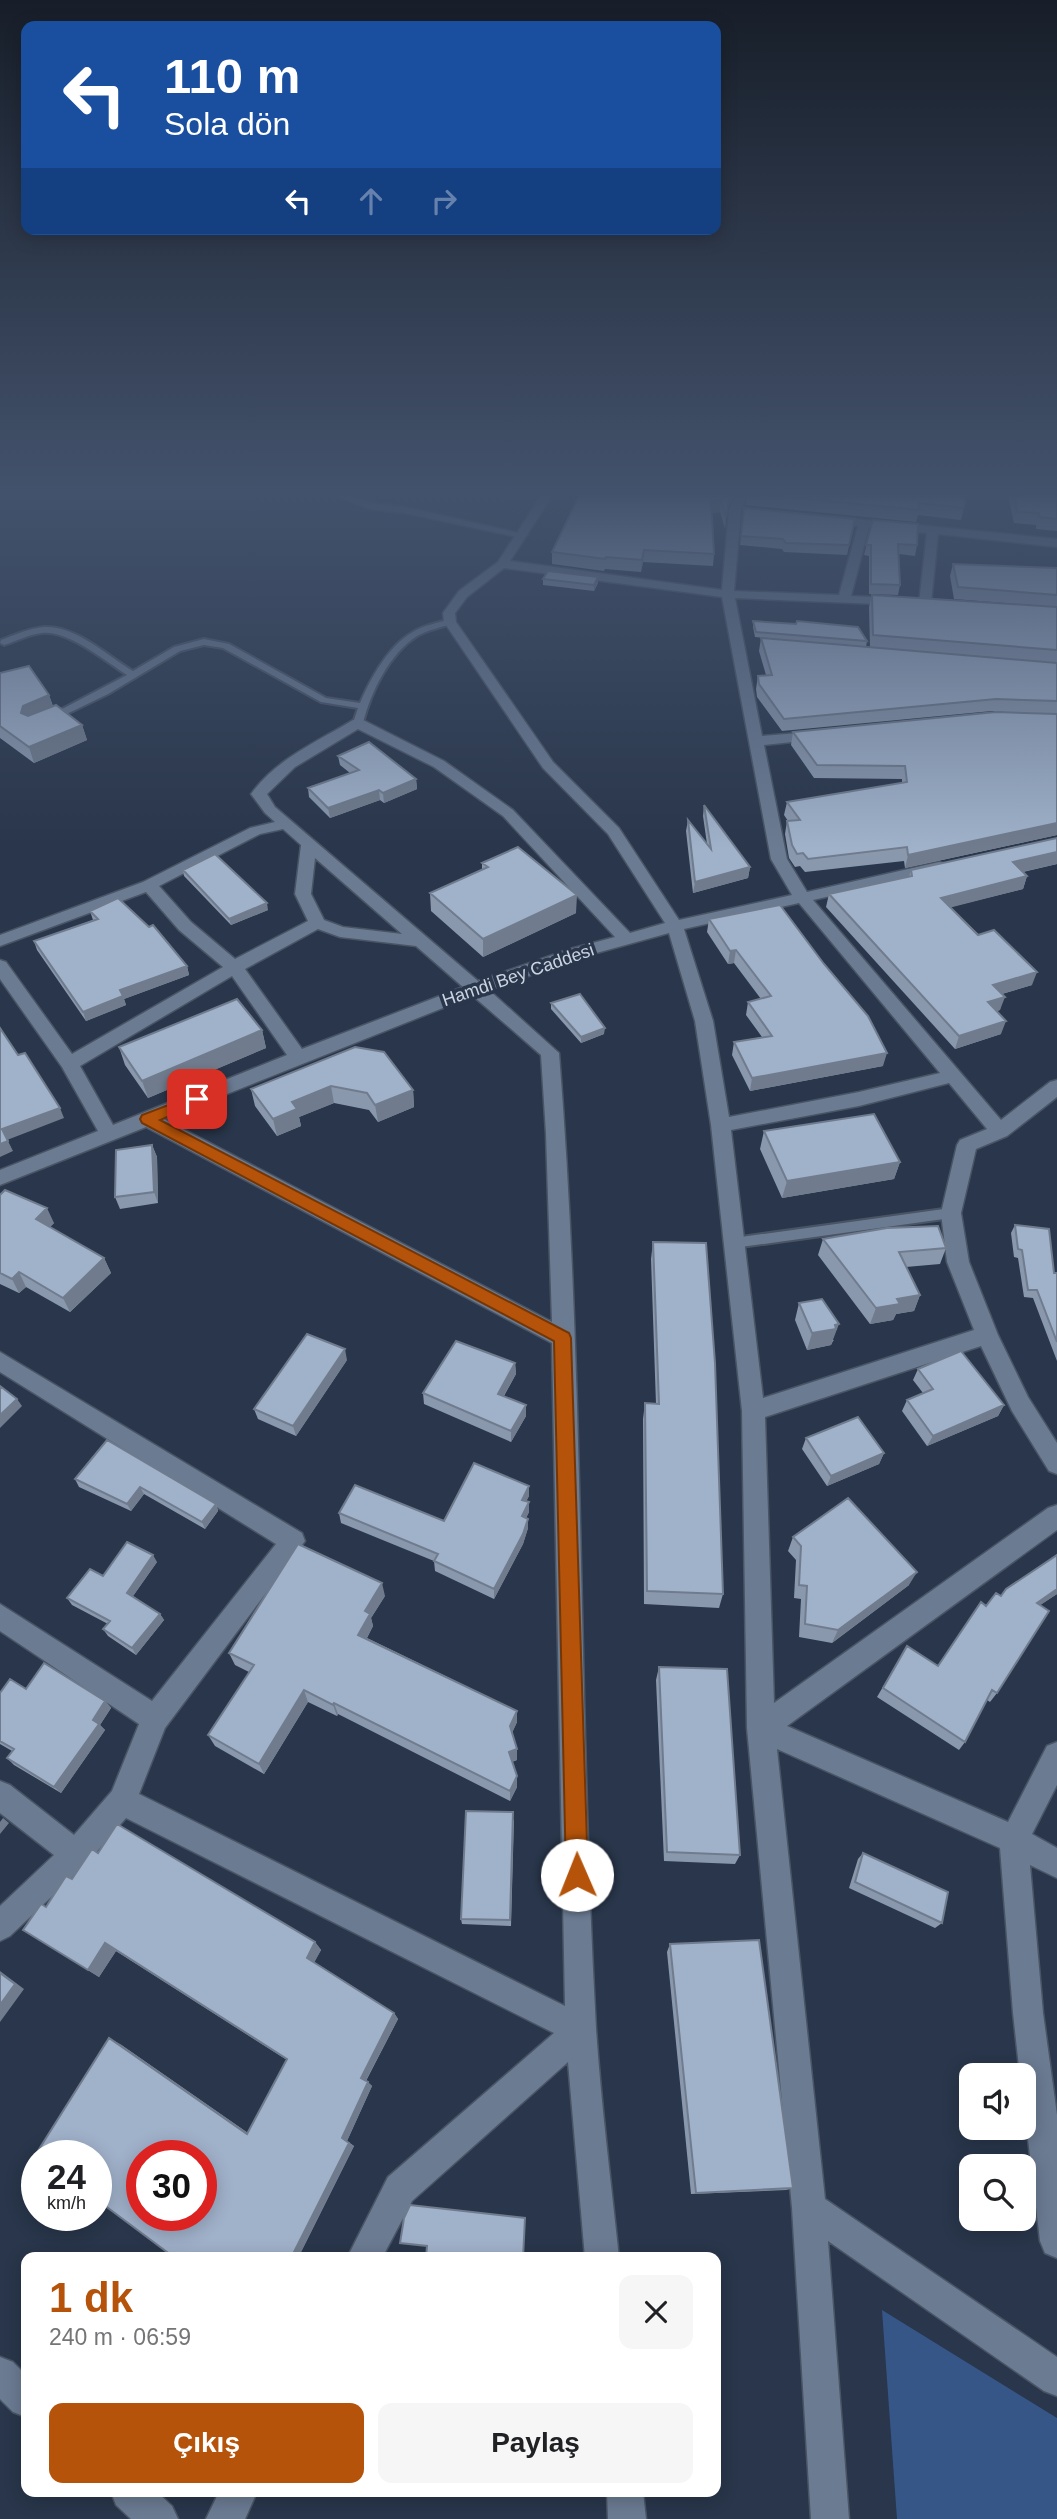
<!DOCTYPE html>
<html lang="tr">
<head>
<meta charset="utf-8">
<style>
  body { margin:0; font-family:Arial,sans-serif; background:#f6f6f6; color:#202124; height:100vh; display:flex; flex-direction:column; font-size:26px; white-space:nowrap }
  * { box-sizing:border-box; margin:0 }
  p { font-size:23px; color:#757577 }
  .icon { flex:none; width:38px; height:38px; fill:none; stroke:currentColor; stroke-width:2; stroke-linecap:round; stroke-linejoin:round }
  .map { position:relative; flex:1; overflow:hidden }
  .sheet { position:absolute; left:21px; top:2252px; width:700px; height:245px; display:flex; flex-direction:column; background:#fff; border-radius:14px; box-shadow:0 4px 18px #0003 }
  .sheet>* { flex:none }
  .top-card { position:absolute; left:21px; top:21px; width:700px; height:214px; border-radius:14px; box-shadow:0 4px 18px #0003; background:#1a4fa0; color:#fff; overflow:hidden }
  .fabs { position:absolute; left:959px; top:2063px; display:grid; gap:14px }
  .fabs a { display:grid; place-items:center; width:77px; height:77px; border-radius:14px; background:#fff; box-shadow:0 4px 18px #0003; font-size:35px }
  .speed { position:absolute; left:21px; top:2140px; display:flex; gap:14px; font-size:35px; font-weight:700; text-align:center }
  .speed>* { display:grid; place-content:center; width:91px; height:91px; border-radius:50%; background:#fff; box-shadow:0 4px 18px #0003; line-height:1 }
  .speed small { font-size:18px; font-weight:400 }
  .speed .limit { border:10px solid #d22; background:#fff; color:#111 }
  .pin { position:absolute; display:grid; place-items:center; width:60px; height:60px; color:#fff; margin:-30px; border-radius:14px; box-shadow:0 4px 10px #0006 }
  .me { position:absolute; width:77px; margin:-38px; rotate:359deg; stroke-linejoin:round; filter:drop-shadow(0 0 5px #0008) }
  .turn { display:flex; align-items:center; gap:24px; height:147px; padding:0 28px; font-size:32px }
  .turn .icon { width:91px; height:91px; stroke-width:2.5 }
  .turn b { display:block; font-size:49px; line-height:60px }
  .lanes { display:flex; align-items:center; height:66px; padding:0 28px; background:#0003; justify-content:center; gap:35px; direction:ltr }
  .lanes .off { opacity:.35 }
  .round { display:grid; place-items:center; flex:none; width:74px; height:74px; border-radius:14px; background:#f6f6f6 }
  .headline { display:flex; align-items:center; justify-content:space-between; height:119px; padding:0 28px }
  h1 { font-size:42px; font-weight:700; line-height:52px; color:#b45309 }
  .button { display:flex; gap:14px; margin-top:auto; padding:14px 28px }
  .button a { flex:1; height:80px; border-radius:14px; background:#b45309; color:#fff; font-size:28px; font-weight:700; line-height:80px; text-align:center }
  .button a+a { background:#f6f6f6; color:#202124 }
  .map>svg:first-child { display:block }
  .green { fill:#365687 }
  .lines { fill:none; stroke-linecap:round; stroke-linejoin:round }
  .lane-casing { stroke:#495465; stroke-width:4 }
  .street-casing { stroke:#495465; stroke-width:3 }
  .secondary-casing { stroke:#495465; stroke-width:3 }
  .lane { fill:#6b7b92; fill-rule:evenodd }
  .street { fill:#6b7b92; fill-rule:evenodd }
  .secondary { fill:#6b7b92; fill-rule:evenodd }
  .wall { fill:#8a98ae }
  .shaded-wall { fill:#707c8d }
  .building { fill:#a0b1ca; stroke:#707c8d; stroke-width:2; fill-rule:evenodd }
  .route { fill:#b45309; stroke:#753606; stroke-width:2 }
  .labels { text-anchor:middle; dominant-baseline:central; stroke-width:7; stroke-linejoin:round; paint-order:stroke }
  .street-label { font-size:18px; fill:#cbd4e1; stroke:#29364b }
</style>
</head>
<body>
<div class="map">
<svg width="1057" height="2519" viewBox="0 0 1057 2519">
  <rect width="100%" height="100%" fill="#29364b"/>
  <path class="green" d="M882 2310 1057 2418V2519H897Z"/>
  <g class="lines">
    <g class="lane-casing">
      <path id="lane" d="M450 619 454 622 453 624C441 627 428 630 417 636 389 654 371 692 363 723L358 726 353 723 358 708 321 702 223 648 204 645 180 651 108 694 48 723 43 720 45 718 127 675C105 661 68 630 42 633 29 634 17 641 4 645L0 643 1 640C15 635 29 628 44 627 75 625 108 656 133 671L174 647 204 639 229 644 326 698 360 703C371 678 388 646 413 632 424 625 438 623 450 619Z
        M951 1208 958 1213 951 1218 734 1248 729 1247 727 1243 729 1239 734 1238Z"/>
    </g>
    <g class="street-casing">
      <path id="street" d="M541 496H552L510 561 722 590 729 510 736 496H747L741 510 734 591 839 595 858 526 822 521 820 519 826 516 1057 539V547L938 534 931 603 925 607 919 603 927 533 869 527 851 596 898 598 904 602 902 605 735 598 762 736 821 731 828 735 821 739 764 745 787 859 807 892 939 862 945 864 947 867 945 870 813 900 1001 1120 1050 1082 1057 1080V1097L1007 1136 976 1149 961 1213 969 1262 998 1335 1028 1397 1057 1443V1474L1049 1471 1012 1411 981 1346 765 1417 774 1703 1048 1508 1057 1505V1530L787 1726 1008 1822 1047 1746 1057 1742V1785L1032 1834 1057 1848V1878L1030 1865 1043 2013 1057 2115V2258L1045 2253 1040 2241 1024 2105V2076H1020L1013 2013 1000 1848 777 1749 825 2199 1057 2357V2396L1044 2391 828 2241 849 2519H811L792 2208 747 1728 742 1411 711 1125 695 1021 669 933 582 957 489 990 559 1053C585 1377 578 1704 596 2028 601 2105 611 2181 619 2258H585L568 2062 412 2201 382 2258H347L388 2177 554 2033 126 1818 86 1864 10 1936 0 1941V1906L54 1855 0 1813V1781L10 1785 74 1835 112 1791 139 1724 0 1631V1604L152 1701 276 1544 0 1372V1352L302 1533 305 1541 165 1728 139 1794 565 2006 552 1343 146 1127 0 1185V1170L98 1131 62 1067 0 979V960L6 962 72 1054 223 967 179 930 146 892 0 946V935L143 882 250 828 275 822 265 813 251 794C276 759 317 742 353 720H363L444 761 513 810 630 933 665 923 608 834 543 768 444 622 443 613 459 591 498 562ZM504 568 722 597 771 859 792 895 679 920 619 828 553 762 456 622 455 613 467 597ZM358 729 434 767 503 816 615 937 570 949 478 981 275 807 267 794 295 767ZM283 829 301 845 295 894 308 921 235 959 191 922 159 886 260 834ZM315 858 402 934 343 927 324 920 311 894ZM799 903 940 1073 859 1092 729 1117 713 1021 684 929ZM318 929 340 937 416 946 463 987 302 1049 245 969ZM232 976 287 1055 113 1125 80 1066ZM473 996 541 1055 546 1134 552 1322 164 1119ZM949 1083 987 1129 960 1140 957 1145 941 1213 947 1262 974 1330 763 1398 731 1130 859 1106Z
        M0 2357 13 2362 26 2375V2417L13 2412 0 2399Z
        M111 2492H157L172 2506 178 2519H131L116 2505Z
        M219 2492H257L245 2519H206Z
        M607 2492H643L646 2519H608Z"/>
    </g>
    <g class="secondary-casing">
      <path id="secondary" d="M336 496H353L372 503 405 507 528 535 522 538 405 513 370 509Z"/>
    </g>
    <use href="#lane" class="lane"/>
    <use href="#street" class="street"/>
    <use href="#secondary" class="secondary"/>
  </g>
  <path class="wall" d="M579 496H734L727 508 725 529 720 512 712 513 714 554 713 566 643 562 641 572 605 569 604 571 552 564V552Z
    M747 496H965L964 508 961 520 918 515 916 522 746 505Z
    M1008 496H1057V531L1036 529V525L1014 523Z
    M744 508 855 519 847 555 784 552 782 549 740 545Z
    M873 520 917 545 915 556 899 554 900 585 898 595 869 594V556L864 555Z
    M953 564 1057 568V835L905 868 904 861 805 872 800 866 795 867 789 858 785 834 787 821H788L784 815 787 802 902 783V779L814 778 791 745 793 732 1023 713 992 711 782 731 757 697 756 689 758 676 766 675 759 651 761 638 870 647 869 607 872 595 1045 606 954 599 950 576Z
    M543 579 598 583 594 591 543 585Z
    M753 621 867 641 866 647 755 637 753 627Z
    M0 673 49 695 53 706 82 725 87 740 34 763 0 738Z
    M338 756 416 779 417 789 384 803 380 800 330 818 309 797 308 788 350 773 340 765Z
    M704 805 750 867 748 878 693 893 686 831 688 820 707 844 703 816Z
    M1057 838V864L1023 872 1027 876 1023 889 950 907 1032 985 1002 994 1000 1010 997 1011 1001 1034 955 1049 826 907 829 894 909 877 911 870Z
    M482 863 576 913 483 957 431 911 430 893 482 870Z
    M183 870 268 910 231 925 184 876Z
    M90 911 187 966 189 975 124 999 126 1005 86 1021 37 950 34 941 93 920Z
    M709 919 883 1066 750 1091 732 1055 734 1042 762 1037 746 1015 748 1002 761 999 734 963 728 964 707 932Z
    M551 1003 604 1034 581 1043 551 1009Z
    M262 1030 266 1048 148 1098 125 1065 119 1047Z
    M355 1047 413 1090 414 1107 378 1122 369 1110 334 1103 299 1117 301 1126 277 1136 255 1106 251 1089Z
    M764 1131 900 1162 894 1179 782 1198 760 1149Z
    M152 1145 157 1157 158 1203 120 1209 115 1197Z
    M0 1195 54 1223 50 1227 104 1258 111 1273 70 1312 26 1287 19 1293 0 1284Z
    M1015 1225 1054 1273H1057V1361L1033 1298 1024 1297 1018 1258 1014 1257 1011 1233Z
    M823 1239 946 1248 940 1264 906 1267 920 1295 914 1311 896 1314 893 1320 870 1324 818 1255Z
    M653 1242 723 1594 719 1608 644 1604 643 1419 645 1403 656 1404 651 1259Z
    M799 1303 834 1341H833L831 1345 807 1350 795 1320Z
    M347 1360 296 1436 258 1419 254 1409Z
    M515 1363 516 1374 504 1396 526 1416 511 1442 424 1404 423 1393Z
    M918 1369 1004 1405 998 1416 927 1446 902 1411 907 1400 923 1393 913 1380Z
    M806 1438 884 1453 879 1464 827 1486 802 1449Z
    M107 1440 216 1504 218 1511 205 1529 144 1494 131 1511 79 1487 75 1479Z
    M529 1496 526 1501 529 1512 526 1518 528 1528 523 1544 494 1599 435 1571 434 1561 341 1523 339 1513 444 1521Z
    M793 1537 909 1585 832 1643 799 1637 801 1599 794 1598 796 1560 788 1551Z
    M1057 1555V1594L1040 1605 997 1693 990 1702 987 1700 965 1742 959 1750 877 1697 907 1646 938 1666 986 1606Z
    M157 1562 133 1596 160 1614 164 1620 136 1655 108 1636 103 1629 108 1624 72 1605 67 1598 103 1576Z
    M385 1596 371 1618 373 1626 367 1638 517 1711V1722L512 1733 517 1749V1760L512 1762 517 1776V1787L510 1801 338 1714 337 1716 308 1702 264 1774 215 1746 208 1735 249 1672 235 1665 229 1653Z
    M659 1667 740 1855 735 1864 664 1861 656 1680Z
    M26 1689 105 1701 111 1708 100 1725 105 1730 61 1793 14 1765 7 1758 12 1751 0 1744V1693Z
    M514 1819 511 1926 462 1924 461 1919Z
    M98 1853 315 1942 321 1950 314 1962 394 2013 398 2019 366 2081 372 2086 347 2141 354 2146 298 2258 120 2044 248 2133 287 2060 116 1951 99 1977 23 1930Z
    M863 1853 942 1923 935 1928 849 1888 858 1859Z
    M670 1944 793 2188 786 2190 691 2194 667 1952Z"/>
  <path class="shaded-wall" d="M729 496H734L727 509Z
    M721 500 720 512 710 513 711 501Z
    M644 550 643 562 641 572 642 560Z
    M598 577V583L594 591V585Z
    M49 695 54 711 28 722 21 713 23 706Z
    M82 725 87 740 34 763 29 747Z
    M416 779 417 789 384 803 383 793Z
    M379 790 380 800 330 818 328 808Z
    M1057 823V835L905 868 908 855Z
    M1057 852V864L1008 875 1013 862Z
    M750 867 748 878 693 893 695 882Z
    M1027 876 1023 889 937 911 941 898Z
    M577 895 576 913 483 957V939Z
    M267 903 268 910 231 925 229 919Z
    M736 950 734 963 728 964 730 951Z
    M187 966 189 975 124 999 126 1005 86 1021 83 1012 120 990Z
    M1037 972 1032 985 988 998 993 985Z
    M1005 997 1000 1010 983 1015 988 1002Z
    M1006 1021 1001 1034 955 1049 959 1036Z
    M605 1028 604 1034 581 1043V1037Z
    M262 1030 266 1048 148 1098 142 1081Z
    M887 1053 883 1066 750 1091 752 1078Z
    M331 1086 334 1103 299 1117 301 1126 277 1136 273 1119 292 1102Z
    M413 1090 414 1107 378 1122 375 1105Z
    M60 1108 64 1118 7 1140 2 1129Z
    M8 1141 13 1151 0 1157V1144Z
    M152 1145 157 1157 158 1203 154 1192Z
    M900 1162 894 1179 782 1198 787 1181Z
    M47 1208 54 1223 43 1234 36 1219Z
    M104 1258 111 1273 70 1312 63 1298Z
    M19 1272 26 1287 19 1293 12 1279Z
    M920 1295 914 1311 896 1314 893 1320 870 1324 876 1308 897 1299Z
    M839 1324 831 1345 807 1350 812 1333Z
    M345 1349 347 1360 296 1436 293 1426Z
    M515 1363 516 1374 499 1404 498 1394Z
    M17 1399 22 1406 0 1428V1415Z
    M526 1405V1416L511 1442V1431Z
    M1004 1405 998 1416 927 1446 933 1436Z
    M884 1453 879 1464 827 1486 831 1476Z
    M529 1486V1496L522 1510V1500Z
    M140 1487 144 1494 131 1511 127 1504Z
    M529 1502V1512L522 1526V1516Z
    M216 1504 218 1511 205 1529 202 1522Z
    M528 1519V1528L523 1544 494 1599V1589Z
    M153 1555 157 1562 131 1599 127 1593Z
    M917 1572 909 1585 832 1643 838 1630Z
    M382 1583 385 1596 371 1618 373 1626 362 1647 358 1635 365 1611Z
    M1057 1589V1594L1030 1612 1037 1603Z
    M160 1614 164 1620 136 1655 132 1648Z
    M304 1690 308 1702 264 1774 259 1764Z
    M105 1701 111 1708 100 1725 105 1730 61 1793 54 1787 93 1720Z
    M334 1703 338 1714 337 1716 333 1705Z
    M517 1711V1722L510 1737V1726Z
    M517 1749V1760L509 1762V1752Z
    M517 1776V1787L510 1801V1791Z
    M3 1818 9 1823 0 1834V1822Z
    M315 1942 321 1950 313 1965 307 1958Z
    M105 1943 116 1951 99 1977 88 1970Z
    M0 1971 24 1989 0 2022Z
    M394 2013 398 2019 365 2082 361 2078Z
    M109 2038 120 2044 255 2138 247 2134Z
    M368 2082 372 2086 347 2141 342 2138Z
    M349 2143 354 2146 298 2258H291Z"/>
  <path class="building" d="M579 496H729L726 517 721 500 711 501 714 554 644 550 642 560 606 557 605 559 552 552Z
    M779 496H965L964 508 919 503V510Z
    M1014 496H1057V519L1039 517V513L1017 512Z
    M744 508 855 519 849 545 786 543 783 539 741 536Z
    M873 520 918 524 917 545 898 544 900 585 871 584V545H866Z
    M953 564 1057 568V595L958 587Z
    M548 571 598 577 594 585 543 579Z
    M872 595 1057 607V650L873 635Z
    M753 621 796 624 797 621 858 627 867 641 756 632Z
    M761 638 1057 663V701L996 699 784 719 759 684 758 676 772 675Z
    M29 666 49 695 23 706 21 713 28 716 56 705 82 725 29 747 0 726V673Z
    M996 712 1057 714V823L908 855 907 847 808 859 803 853 797 854 792 845 787 821 800 820 787 802 907 782 905 766 817 765 793 732Z
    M369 742 416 779 383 793 379 790 328 808 308 788 359 770 338 756Z
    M704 805 750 867 695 882 688 820 711 849Z
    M1057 838V852L1013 862 1027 876 941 898 978 935 994 930 1037 972 993 985 1005 997 988 1002 1006 1021 959 1036 829 894 912 876 911 870Z
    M518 847 577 895 483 939 430 893 488 867 482 863Z
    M215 854 267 903 229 919 183 870Z
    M118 898 149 927 153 925 187 966 120 990 123 996 83 1012 34 941 98 919 90 911Z
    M780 905 824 964 868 1016 887 1053 752 1078 734 1042 772 1036 748 1002 771 996 736 950 730 951 709 919Z
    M580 994 605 1028 581 1037 551 1003Z
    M237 999 262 1030 142 1081 119 1047Z
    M0 1028 18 1055 25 1053 60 1108 2 1129 8 1141 0 1144Z
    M355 1047 384 1052 413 1090 375 1105 367 1093 331 1086 292 1102 297 1109 273 1119 251 1089Z
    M874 1114 900 1162 787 1181 764 1131Z
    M152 1145 154 1192 115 1197 116 1150Z
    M5 1190 47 1208 36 1219 104 1258 63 1298 19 1272 12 1279 0 1273V1195Z
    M1015 1225 1049 1229 1054 1273H1057V1342L1037 1290H1028L1022 1250 1018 1249Z
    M938 1226 946 1248 899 1252 920 1295 897 1299 900 1304 876 1308 823 1239 887 1228Z
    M653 1242 706 1243 715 1363 723 1594 647 1591 645 1403 659 1404Z
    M822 1299 839 1324 835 1325 836 1329 812 1333 799 1303Z
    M307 1334 345 1349 293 1426 254 1409Z
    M456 1341 515 1363 498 1394 526 1405 511 1431 423 1393Z
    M961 1351 1004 1405 933 1436 907 1400 933 1389 918 1369Z
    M0 1386 17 1399 0 1415Z
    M858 1417 884 1453 831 1476 806 1438Z
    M107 1440 216 1504 202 1522 140 1487 127 1504 75 1479Z
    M474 1463 529 1486 522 1500 529 1502 522 1516 528 1519 523 1534 494 1589 434 1561 438 1554 339 1513 355 1485 444 1521Z
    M848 1498 917 1572 838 1630 805 1624 807 1586 799 1585 801 1546 793 1537Z
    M127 1542 153 1555 127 1593 160 1614 132 1648 103 1629 110 1621 67 1598 90 1569 103 1576Z
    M298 1544 382 1583 365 1611 370 1614 358 1635 517 1711 510 1726 517 1749 509 1752 517 1776 510 1791 334 1703 333 1705 304 1690 259 1764 208 1735 254 1665 229 1653Z
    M1057 1555V1589L1037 1603 1049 1611 997 1693 992 1690 965 1742 883 1688 907 1646 938 1666 981 1602 986 1606 996 1593 1001 1596 1006 1589Z
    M44 1663 105 1701 93 1720 99 1724 54 1787 7 1758 14 1749 0 1741V1693L10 1679 26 1689Z
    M659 1667 727 1669 740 1855 667 1852Z
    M466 1811 513 1812 510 1920 461 1919Z
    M117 1824 315 1942 307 1958 394 2013 361 2078 368 2082 342 2138 349 2143 291 2258H175L96 2199V2156H39L36 2154 109 2038 247 2134 287 2059 105 1943 88 1970 23 1930 41 1904 46 1907 66 1876 72 1879 92 1849 98 1853ZM142 2156H201V2216H142Z
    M863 1853 948 1892 942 1923 855 1882Z
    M759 1940 793 2188 696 2193 670 1944Z
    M0 1973 15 1984 0 2005Z
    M410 2205 525 2218 523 2258H426L427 2246 400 2243 404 2218Z"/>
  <linearGradient id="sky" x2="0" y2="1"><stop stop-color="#171e29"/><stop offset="0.58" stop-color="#43526c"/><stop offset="1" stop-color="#43526c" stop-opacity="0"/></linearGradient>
  <rect width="1057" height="849" fill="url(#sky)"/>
  <path class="route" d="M197 1094 202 1095 204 1099 202 1102 160 1120 569 1333 571 1338 588 1875 584 1883 577 1886 569 1883 566 1875 554 1341 142 1123 140 1119 142 1115Z"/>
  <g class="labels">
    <g class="street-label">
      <text transform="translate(518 975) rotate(-19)">Hamdi Bey Caddesi</text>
    </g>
  </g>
</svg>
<div class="fabs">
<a><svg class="icon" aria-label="sound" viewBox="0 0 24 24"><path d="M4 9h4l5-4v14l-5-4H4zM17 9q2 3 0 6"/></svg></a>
<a><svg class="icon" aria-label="search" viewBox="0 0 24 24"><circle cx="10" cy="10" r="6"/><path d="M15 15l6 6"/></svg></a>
</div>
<div class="speed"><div>24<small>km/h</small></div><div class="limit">30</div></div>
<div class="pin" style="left:197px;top:1099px;background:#d93025"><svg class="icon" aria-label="arrive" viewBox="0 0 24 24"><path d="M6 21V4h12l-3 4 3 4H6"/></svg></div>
<svg class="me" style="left:577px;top:1875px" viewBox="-20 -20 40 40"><circle r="19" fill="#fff"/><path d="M0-13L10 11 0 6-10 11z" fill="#b45309"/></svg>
<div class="top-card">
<div class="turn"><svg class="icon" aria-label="left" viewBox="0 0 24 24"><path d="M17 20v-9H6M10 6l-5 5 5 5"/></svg><div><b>110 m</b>Sola dön</div></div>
<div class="lanes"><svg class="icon" aria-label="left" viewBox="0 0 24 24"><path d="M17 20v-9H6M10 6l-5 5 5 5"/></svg><svg class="icon off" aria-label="ahead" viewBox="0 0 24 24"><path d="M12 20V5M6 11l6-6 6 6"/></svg><svg class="icon off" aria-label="right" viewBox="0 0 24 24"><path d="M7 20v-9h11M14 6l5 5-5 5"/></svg></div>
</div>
<section class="sheet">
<div class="headline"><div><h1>1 dk</h1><p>240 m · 06:59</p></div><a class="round"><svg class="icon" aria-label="close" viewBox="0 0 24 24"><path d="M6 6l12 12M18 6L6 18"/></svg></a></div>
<div class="button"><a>Çıkış</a><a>Paylaş</a></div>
</section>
</div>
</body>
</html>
